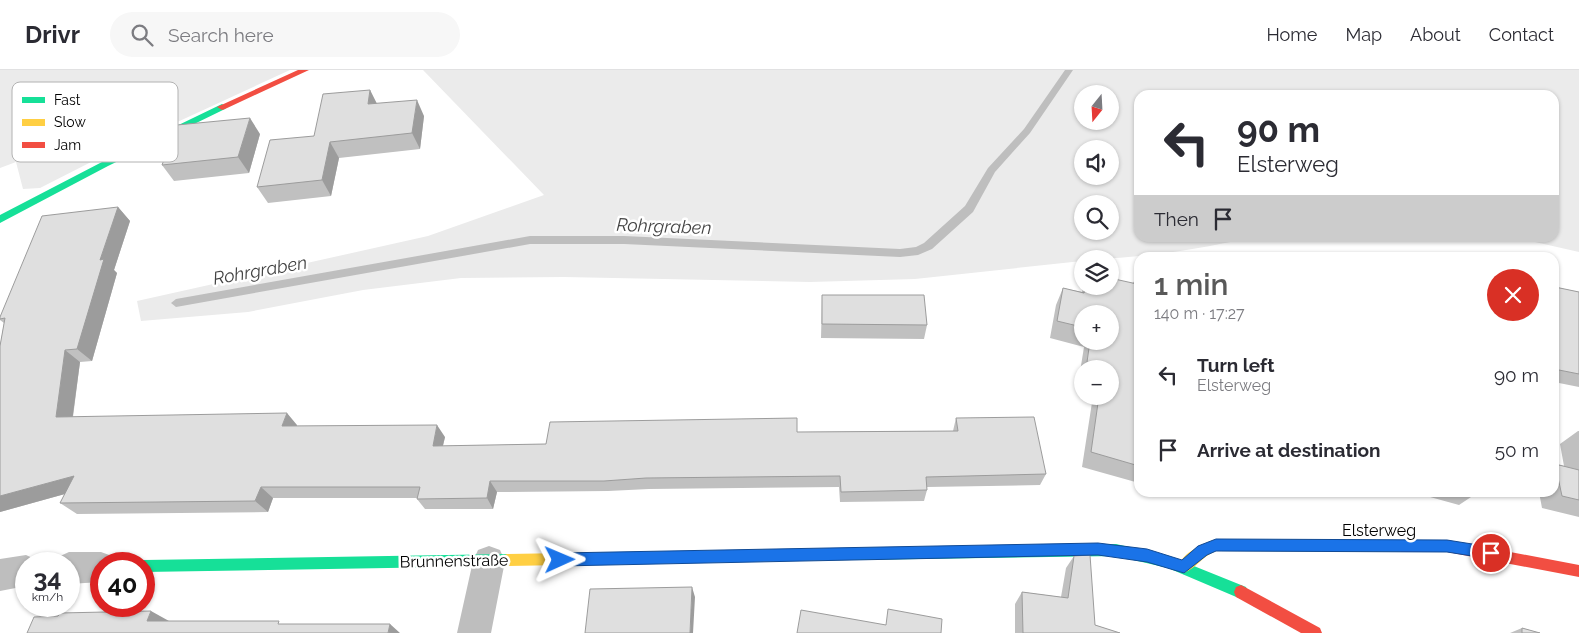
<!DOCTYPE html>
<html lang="en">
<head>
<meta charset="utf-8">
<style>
  body { margin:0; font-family:Raleway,sans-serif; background:#f7f7f7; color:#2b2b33; height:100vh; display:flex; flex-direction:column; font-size:19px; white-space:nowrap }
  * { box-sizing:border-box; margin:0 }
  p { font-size:16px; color:#7c7c81 }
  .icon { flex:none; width:28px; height:28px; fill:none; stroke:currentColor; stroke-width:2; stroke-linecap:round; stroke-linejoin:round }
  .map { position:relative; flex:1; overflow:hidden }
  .details { position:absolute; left:1134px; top:182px; width:425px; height:245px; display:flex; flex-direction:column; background:#fff; border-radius:15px; box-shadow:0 1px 4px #0004 }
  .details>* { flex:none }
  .hud { position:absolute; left:1134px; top:20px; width:425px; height:152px; border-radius:15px; box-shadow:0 1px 4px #0004; background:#fff; color:#2b2b33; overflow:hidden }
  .needle { width:32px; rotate:198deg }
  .fabs { position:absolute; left:1074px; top:15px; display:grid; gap:10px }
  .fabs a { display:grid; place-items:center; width:45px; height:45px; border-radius:50%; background:#fff; box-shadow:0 1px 4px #0004; font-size:25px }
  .speed { position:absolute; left:15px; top:482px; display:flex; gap:10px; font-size:25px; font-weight:700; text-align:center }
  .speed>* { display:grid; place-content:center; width:65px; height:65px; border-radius:50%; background:#fff; box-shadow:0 1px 4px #0004; line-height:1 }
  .speed small { font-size:12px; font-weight:400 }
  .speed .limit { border:8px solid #d22; background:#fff; color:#111 }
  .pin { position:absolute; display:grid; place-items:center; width:42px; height:42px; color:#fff; margin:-21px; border:2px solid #fff; border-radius:50%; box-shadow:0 1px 5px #0007 }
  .me { position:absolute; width:55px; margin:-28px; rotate:89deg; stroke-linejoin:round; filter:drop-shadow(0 0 4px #0008) }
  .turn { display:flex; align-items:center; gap:18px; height:105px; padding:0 20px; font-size:22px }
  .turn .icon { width:65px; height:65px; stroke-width:2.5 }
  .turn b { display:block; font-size:35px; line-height:42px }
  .then { display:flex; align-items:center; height:48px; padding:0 20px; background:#0003; gap:10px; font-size:19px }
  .round { display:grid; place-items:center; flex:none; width:52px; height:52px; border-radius:26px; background:#f7f7f7 }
  .overview { display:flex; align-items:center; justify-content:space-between; height:85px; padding:0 20px }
  h1 { font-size:30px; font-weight:600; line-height:38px; color:#595959 }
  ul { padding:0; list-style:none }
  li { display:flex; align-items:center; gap:15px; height:75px; padding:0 20px }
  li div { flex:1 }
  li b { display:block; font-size:19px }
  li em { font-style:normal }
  header { display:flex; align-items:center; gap:30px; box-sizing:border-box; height:70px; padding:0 25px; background:#fff; border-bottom:1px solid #e1e1e2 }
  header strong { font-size:24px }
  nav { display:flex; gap:28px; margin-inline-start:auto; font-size:18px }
  .search { width:350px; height:45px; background:#f7f7f7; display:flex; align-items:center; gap:12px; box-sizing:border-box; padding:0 18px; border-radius:28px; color:#7c7c81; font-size:19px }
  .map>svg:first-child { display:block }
  .green { fill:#ebebeb; fill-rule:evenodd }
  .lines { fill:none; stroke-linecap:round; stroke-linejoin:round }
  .stream { fill:#bebebe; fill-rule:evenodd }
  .street { fill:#bebebe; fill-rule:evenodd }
  .fast { fill:#16e098; fill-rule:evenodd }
  .slow { fill:#ffcf43; fill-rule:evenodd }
  .jam { fill:#f24e42; fill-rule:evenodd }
  .wall { fill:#c0c0c0; fill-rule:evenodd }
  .shaded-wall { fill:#9c9c9c }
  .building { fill:#dfdfdf; stroke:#9c9c9c }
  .route { fill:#1a73e8; stroke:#114b97 }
  .labels { text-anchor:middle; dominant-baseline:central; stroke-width:5; stroke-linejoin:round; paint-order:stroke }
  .street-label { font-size:16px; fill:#000; stroke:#fff }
  .water-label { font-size:18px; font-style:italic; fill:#434343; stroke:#fff }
  .key { fill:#fff; stroke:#b2b2b2; stroke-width:1 }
  .key-label { font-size:14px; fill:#000 }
</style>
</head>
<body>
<header>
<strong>Drivr</strong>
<div class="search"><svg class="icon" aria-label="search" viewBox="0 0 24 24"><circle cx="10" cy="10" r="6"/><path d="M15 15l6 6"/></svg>Search here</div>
<nav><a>Home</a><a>Map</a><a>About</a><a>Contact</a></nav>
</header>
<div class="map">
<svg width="1579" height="563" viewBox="0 0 1579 563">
  <rect width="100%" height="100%" fill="#fff"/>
  <path class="green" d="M0 0H290L97 89 40 118 23 119 16 92 0 98Z
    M423 0H1579V182L1517 168H1554V25H1139V168H1249C1195 180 1138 189 1082 189V191L915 209 810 212 564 207 461 208 363 220 248 242 141 251 137 231 428 166 544 125ZM1082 24H1110V51H1082ZM1082 79H1110V106H1082ZM1082 134H1110V161H1082Z"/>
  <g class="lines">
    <path class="stream" d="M1065 0H1073L1030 63 995 102 973 142 932 179 918 185 900 187 624 174H530L176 237 171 233 176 229 530 166H624L900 179 916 177 924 173 965 136 988 98 1024 59Z"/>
    <path class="street" d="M489 476 500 480 505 491 491 563H457L473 491 478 480Z
      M69 482H101L112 486 116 494H101V512L69 514V494H55L58 487Z
      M26 485 37 490 39 494H26V516L0 521V489Z"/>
    <path class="fast" d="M222 34 227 37 225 39 108 96 0 153V145L102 92Z
      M1116 474 1169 486 1246 517 1248 522 1246 527 1241 529 1168 498 1116 486 853 490 848 488 846 484 848 480 853 478Z
      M507 484 512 486 514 490 512 494 507 496 144 502V494H138L144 490Z"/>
    <path class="slow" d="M1216 469 1402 470 1407 472 1409 476 1407 480 1402 482 1216 481C1203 486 1196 498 1184 503L1179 501 1177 497C1184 482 1202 474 1216 469Z
      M853 478 858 480 860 484 858 488 853 490 507 496 502 494 500 490 502 486 507 484Z"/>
    <path class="jam" d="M298 0H309L225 39 222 40 217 37Z
      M1402 470H1447L1579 495V507L1447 482H1402L1397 480 1395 476 1397 472Z
      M1241 515 1320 558 1322 563H1301L1236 527 1234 522 1236 517Z"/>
  </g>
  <path class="wall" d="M370 20 377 34 424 46 420 79 339 88 331 126 268 133 257 117 314 66Z
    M260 64 249 103 174 111 162 95Z
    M118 137 130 151 114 200 117 203 92 291 80 292 73 347 297 355V356L445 367 443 376 546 374 797 362 953 361 956 348 1046 404 1040 415 927 417V420L924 431 840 432 839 417 649 419 608 421 497 422 493 439H425L417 429V428H273L268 442 77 444 60 433 65 424 0 442V276L4 253 0 250V247Z
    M1139 203V413L1082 397 1093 326H1110V299H1082V309L1079 308 1084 277 1050 268 1056 235 1063 218 1082 222 1084 216H1110L1133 213ZM1082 244 1110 271H1082Z
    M1555 217 1579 222V317L1554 312V218Z
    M822 225 927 255 924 269 821 268Z
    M1578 361H1579V447L1542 438 1539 422H1554V395L1555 394 1564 396 1560 374Z
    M1172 422H1193L1189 427Z
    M1412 422H1477V423L1459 435Z
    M1074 486 1095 555 1120 563H1015V534L1022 522 1061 527 1066 498Z
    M1522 558 1540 563H1510Z"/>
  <path class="shaded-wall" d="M370 20 378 36 368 34Z
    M417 30 424 46 420 79 412 63Z
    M250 48 260 64 249 103 238 87Z
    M330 72 339 88 331 126 322 110Z
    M118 137 130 151 114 200 117 203 92 291 77 279 100 190Z
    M65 280 80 292 71 359 56 347Z
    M287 343 297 355 293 368 282 356Z
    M437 355 445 367 440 387 433 376Z
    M74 406 90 417 0 442V426Z
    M490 411 497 422 493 439 487 428Z
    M261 417 273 428 268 442 255 431Z
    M692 517 695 527 693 563H690Z
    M151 541 169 551H147Z
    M390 554 400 563H388Z"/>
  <path class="building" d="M370 20 368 34 417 30 412 63 330 72 322 110 257 117 270 70 314 66 323 24Z
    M250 48 238 87 162 95 177 55Z
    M118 137 100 190 104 189 77 279 65 280 56 347 287 343 282 356 437 355 433 376 546 374 550 352 797 348V362L958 361 956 348 1034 347 1046 404 926 407 927 420 841 422 840 406 646 408 604 411H490L487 428 417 429 420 417H261L255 431 60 433 74 406 0 426V276L5 248 0 249V247L42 146Z
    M1139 203V396L1091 382 1099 326H1110V299H1104V296L1087 292 1090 271H1110V244H1082V257L1057 251 1063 218 1084 223 1086 216 1108 217V216H1110V208L1137 214Z
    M1555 217 1579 222V304L1554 299V222L1557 223Z
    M822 225H924L927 255 822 254Z
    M1555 394 1579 400V430L1562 426Z
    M1090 485 1095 555 1120 563H1023L1022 522 1068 528 1074 486Z
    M692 517 690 563H585L590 519Z
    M888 539 942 549 941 563H797L801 540 886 555Z
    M151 541 147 551H279L278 554H390L388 563H27L34 547 58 546 60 543Z
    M1522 558 1540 563H1522Z"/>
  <path class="route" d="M1216 469 1447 470 1491 477 1495 479 1497 483 1495 487 1491 489 1447 482 1216 481 1207 485 1184 503 1147 492 1098 485 560 496 555 494 553 490 555 485 560 483 1098 473 1147 479 1182 490 1198 476Z"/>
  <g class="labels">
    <g class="street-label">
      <text x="1379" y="460">Elsterweg</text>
      <text transform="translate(454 491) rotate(-1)">Brunnenstraße</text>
    </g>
    <g class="water-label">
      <text transform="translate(664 156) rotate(2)">Rohrgraben</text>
      <text transform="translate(260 200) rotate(-10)">Rohrgraben</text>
    </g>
  </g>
  <rect x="12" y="12" width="166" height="80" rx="8" class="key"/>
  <rect x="22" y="27" width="23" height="6" fill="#16e098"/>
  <rect x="22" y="49" width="23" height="7" fill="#ffcf43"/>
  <rect x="22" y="72" width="23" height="6" fill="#f24e42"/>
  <g class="key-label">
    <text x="54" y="35">Fast</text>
    <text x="54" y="57">Slow</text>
    <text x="54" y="80">Jam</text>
  </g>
</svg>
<div class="fabs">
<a><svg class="needle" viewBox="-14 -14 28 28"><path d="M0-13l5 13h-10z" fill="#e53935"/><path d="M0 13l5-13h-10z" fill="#7c7c81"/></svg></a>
<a><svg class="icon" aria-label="sound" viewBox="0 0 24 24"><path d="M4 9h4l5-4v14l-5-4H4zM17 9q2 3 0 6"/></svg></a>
<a><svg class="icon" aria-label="search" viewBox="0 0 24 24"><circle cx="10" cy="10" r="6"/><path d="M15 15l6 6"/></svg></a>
<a><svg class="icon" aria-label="layers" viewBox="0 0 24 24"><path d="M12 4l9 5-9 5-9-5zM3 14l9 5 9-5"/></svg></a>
<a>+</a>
<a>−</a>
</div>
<div class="speed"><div>34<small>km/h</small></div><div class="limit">40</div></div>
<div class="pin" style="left:1491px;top:483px;background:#d93025"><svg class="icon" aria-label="arrive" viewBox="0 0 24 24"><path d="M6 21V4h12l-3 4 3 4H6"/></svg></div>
<svg class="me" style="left:560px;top:490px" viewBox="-20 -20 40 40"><path d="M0-17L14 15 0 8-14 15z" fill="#1a73e8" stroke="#fff" stroke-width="4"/></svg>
<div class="hud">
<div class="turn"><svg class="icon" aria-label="left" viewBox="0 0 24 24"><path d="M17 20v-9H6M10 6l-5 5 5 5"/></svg><div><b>90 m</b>Elsterweg</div></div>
<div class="then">Then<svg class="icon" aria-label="arrive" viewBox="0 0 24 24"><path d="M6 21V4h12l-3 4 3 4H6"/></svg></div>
</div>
<section class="details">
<div class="overview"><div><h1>1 min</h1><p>140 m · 17:27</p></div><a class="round" style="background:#d93025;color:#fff"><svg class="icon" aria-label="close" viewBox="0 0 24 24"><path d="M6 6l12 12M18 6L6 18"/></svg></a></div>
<ul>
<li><svg class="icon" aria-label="left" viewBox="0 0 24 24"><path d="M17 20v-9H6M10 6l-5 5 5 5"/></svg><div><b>Turn left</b><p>Elsterweg</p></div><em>90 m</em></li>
<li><svg class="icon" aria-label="arrive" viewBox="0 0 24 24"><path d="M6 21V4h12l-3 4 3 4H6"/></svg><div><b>Arrive at destination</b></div><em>50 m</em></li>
</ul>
</section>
</div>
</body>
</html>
